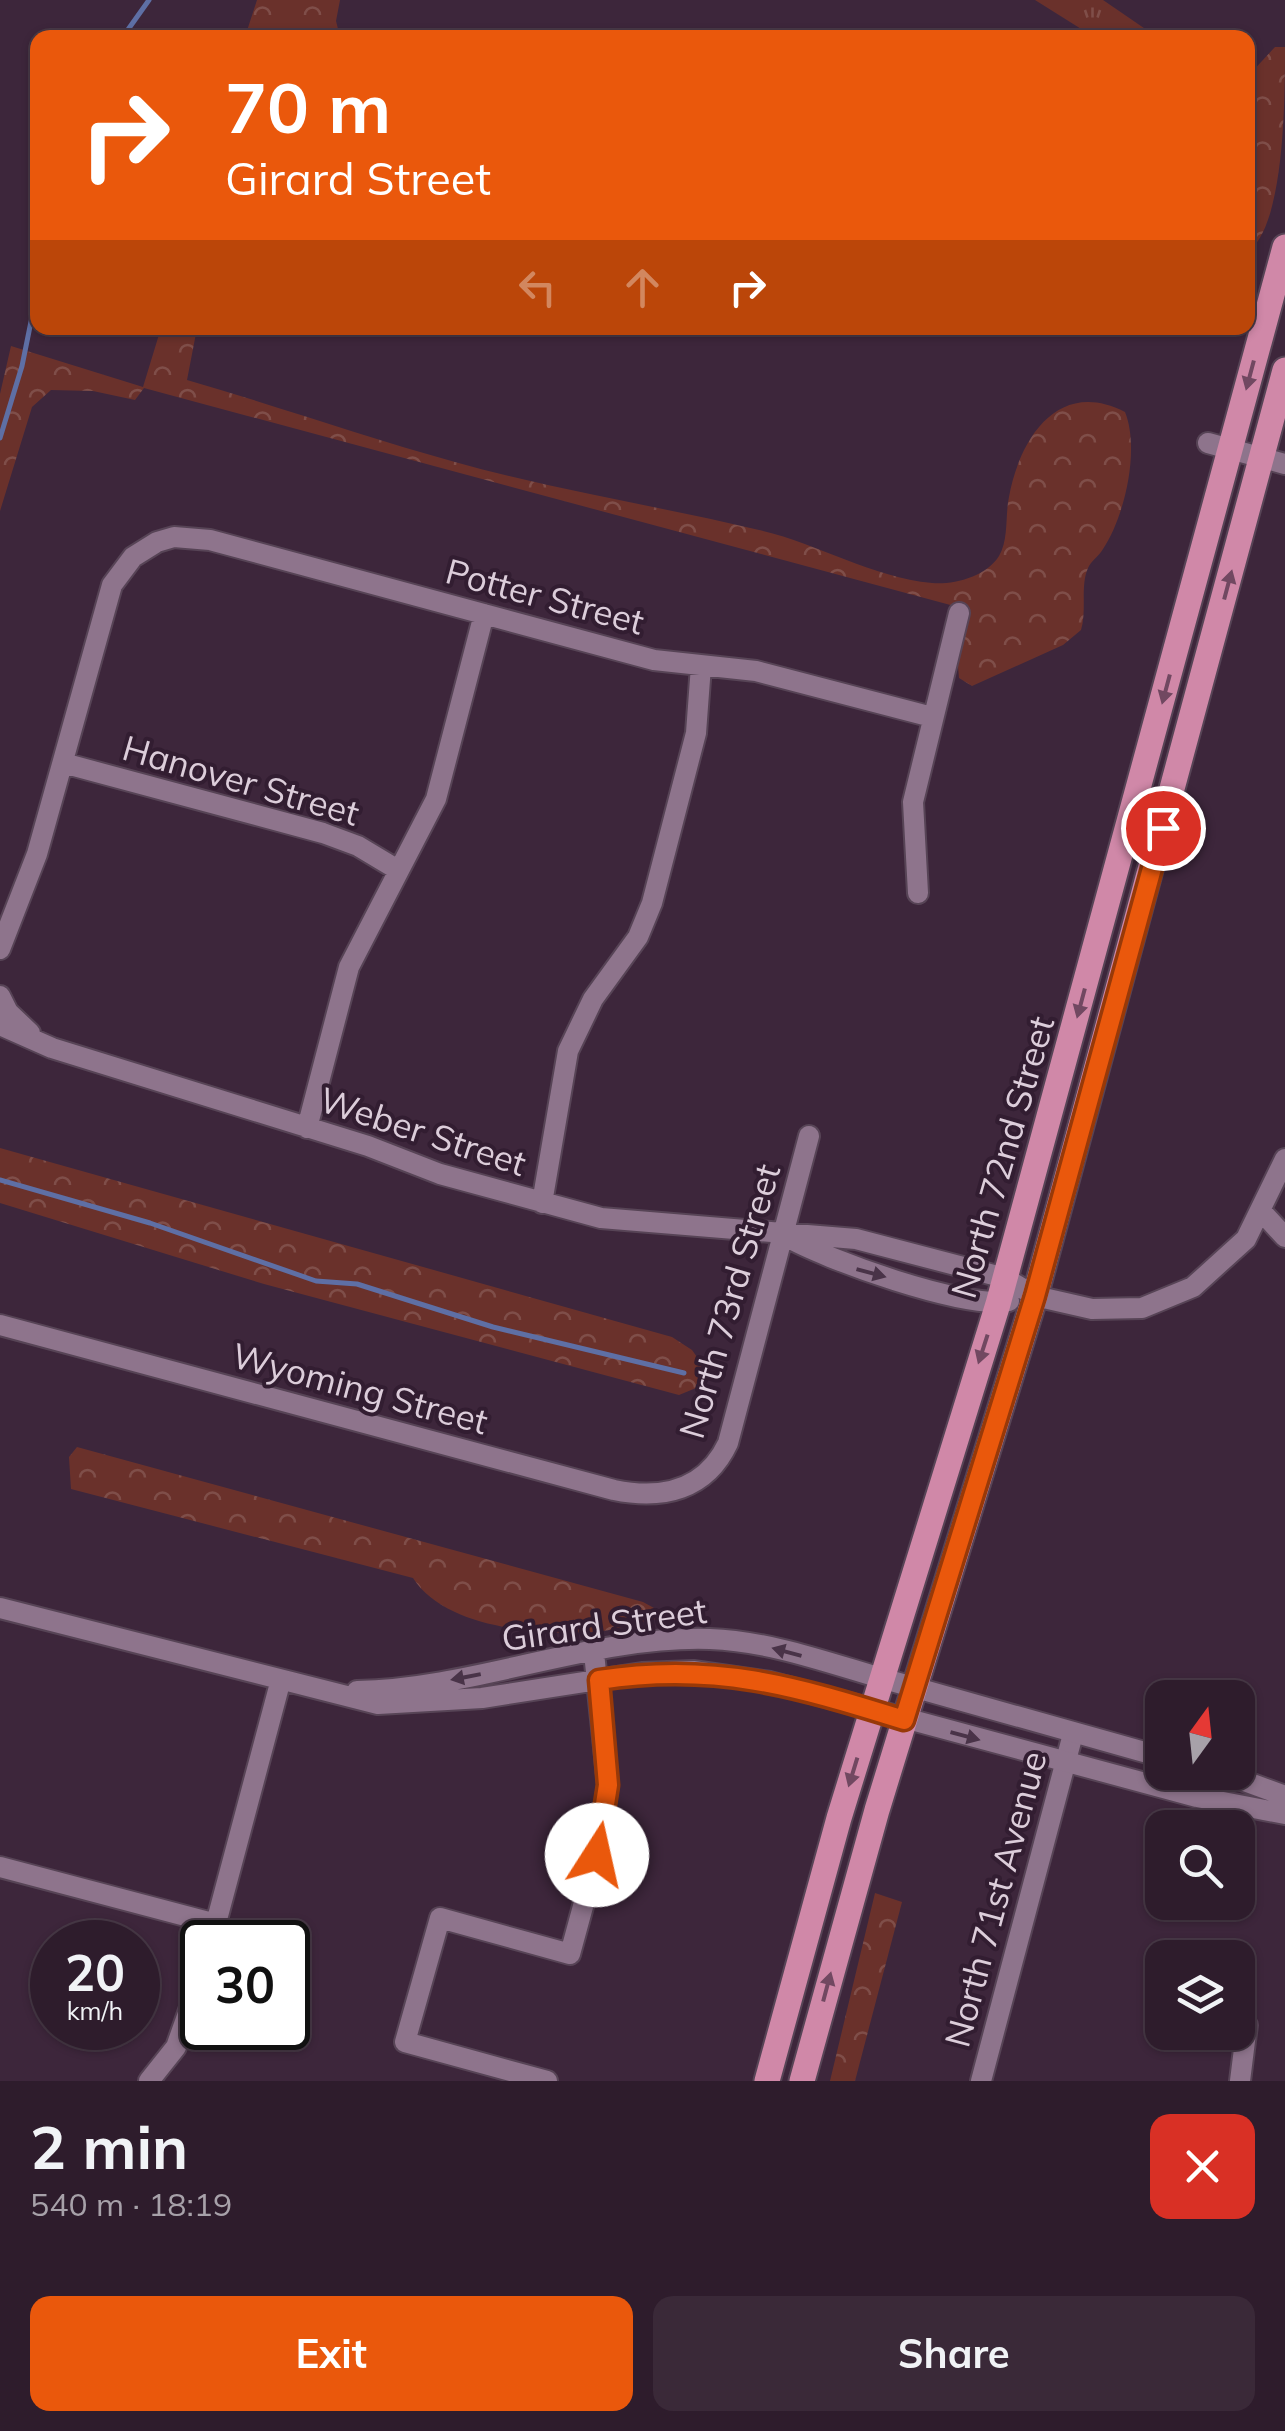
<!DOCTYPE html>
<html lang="en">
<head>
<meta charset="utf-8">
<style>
  body { margin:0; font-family:Mulish,sans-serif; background:#3a2938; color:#f1f3f6; height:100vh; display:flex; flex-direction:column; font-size:38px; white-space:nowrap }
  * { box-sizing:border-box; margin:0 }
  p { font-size:32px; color:#a7a1a9 }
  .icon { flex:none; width:55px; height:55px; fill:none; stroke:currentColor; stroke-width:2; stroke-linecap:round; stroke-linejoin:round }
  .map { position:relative; height:2081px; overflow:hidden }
  .panel { display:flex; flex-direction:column; background:#2e1c2c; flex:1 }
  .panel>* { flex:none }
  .hud { position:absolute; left:30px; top:30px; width:1225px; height:305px; border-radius:20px; box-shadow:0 2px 8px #0004,0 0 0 2px #493a48; background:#ea580c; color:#fff; overflow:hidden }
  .needle { width:65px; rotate:15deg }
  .controls { position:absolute; left:1145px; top:1680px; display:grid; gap:20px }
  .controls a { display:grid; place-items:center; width:110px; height:110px; border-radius:20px; background:#2e1c2c; box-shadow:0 2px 8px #0004,0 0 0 2px #493a48; font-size:50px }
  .speed { position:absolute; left:30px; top:1920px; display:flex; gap:20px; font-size:50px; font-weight:700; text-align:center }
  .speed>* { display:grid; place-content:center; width:130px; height:130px; border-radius:50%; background:#2e1c2c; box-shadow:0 2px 8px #0004,0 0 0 2px #493a48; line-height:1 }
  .speed small { font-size:25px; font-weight:400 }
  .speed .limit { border:5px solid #111; border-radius:15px; background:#fff; color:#111 }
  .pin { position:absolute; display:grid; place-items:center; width:85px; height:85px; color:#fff; margin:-42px; border:5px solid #fff; border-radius:50%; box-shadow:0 2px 10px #0007 }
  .me { position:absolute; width:110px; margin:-55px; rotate:10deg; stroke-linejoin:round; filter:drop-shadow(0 0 8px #0008) }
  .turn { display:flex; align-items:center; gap:35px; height:210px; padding:0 30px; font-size:45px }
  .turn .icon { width:130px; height:130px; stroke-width:2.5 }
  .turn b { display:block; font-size:70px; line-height:85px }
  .lanes { display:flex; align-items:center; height:95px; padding:0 30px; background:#0003; justify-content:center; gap:50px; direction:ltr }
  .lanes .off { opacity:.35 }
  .round { display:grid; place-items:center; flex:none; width:105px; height:105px; border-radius:20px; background:#3a2938 }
  .overview { display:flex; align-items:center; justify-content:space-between; height:170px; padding:0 30px }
  h1 { font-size:60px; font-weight:700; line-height:75px }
  .primary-button { display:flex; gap:20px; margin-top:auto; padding:20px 30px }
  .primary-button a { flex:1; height:115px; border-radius:20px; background:#ea580c; color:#fff; font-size:40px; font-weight:700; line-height:115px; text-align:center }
  .primary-button a+a { background:#3a2938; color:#f1f3f6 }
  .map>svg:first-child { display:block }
  .grass { fill:url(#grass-tufts) }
  .forest { fill:url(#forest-crowns) }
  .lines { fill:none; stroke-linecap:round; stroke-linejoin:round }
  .stream { stroke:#5e6fa5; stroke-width:5 }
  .minor-casing { stroke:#574456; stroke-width:24 }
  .tertiary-casing { stroke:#574456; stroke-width:24 }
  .primary-casing { stroke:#574456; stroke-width:29 }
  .minor { stroke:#8e748c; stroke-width:20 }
  .tertiary { stroke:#8e748c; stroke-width:20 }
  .primary { stroke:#d088a8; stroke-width:25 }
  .oneway { fill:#714861 }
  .oneway2 { fill:#493348 }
  .route-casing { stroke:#983908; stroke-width:25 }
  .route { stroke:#ea580c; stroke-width:18 }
  .labels { text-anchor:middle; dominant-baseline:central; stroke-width:8; stroke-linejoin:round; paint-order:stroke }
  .street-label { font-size:35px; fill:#dccdda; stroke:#321d31 }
</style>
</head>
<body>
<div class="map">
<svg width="1285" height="2081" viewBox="0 0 1285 2081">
  <defs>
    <pattern id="grass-tufts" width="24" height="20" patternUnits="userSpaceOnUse" patternTransform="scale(2.5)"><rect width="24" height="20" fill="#6a312b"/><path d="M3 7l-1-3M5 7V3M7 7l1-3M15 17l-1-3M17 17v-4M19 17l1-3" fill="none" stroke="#7f4e49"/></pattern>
    <pattern id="forest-crowns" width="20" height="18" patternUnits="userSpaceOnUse" patternTransform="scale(2.5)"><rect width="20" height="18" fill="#6a312b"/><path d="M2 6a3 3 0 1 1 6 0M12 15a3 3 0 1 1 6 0" fill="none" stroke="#7f4e49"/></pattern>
  </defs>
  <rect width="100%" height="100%" fill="#3d263b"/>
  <path class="grass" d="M1035 0H1103L1157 37H1094Z"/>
  <path class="forest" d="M257 0H340L336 21 340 37H245Z
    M1275 47H1285C1285 96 1285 221 1250 250L1248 76Z
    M161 328H197L187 380C277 406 365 437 455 462 555 490 658 506 759 530 817 543 871 577 932 583 953 585 986 577 999 556 1009 539 1005 515 1009 497 1020 437 1059 378 1125 412 1140 449 1125 516 1103 549 1099 556 1091 561 1088 568 1080 586 1087 611 1081 630L1063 645 972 686 959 678 957 654 969 610 144 388 135 400 93 391 51 390 32 407 0 511V394L11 346 143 387Z
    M0 1148 672 1337 692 1350 704 1367 696 1388 679 1395 264 1284 0 1203Z
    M77 1447 643 1602 654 1608 655 1619C635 1624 613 1631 593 1632 537 1635 445 1628 413 1578L71 1489 69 1457Z
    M875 1893 902 1902 855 2081H830Z"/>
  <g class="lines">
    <path class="stream" d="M122 38 149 0
      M0 438 22 366 38 287
      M0 1180 150 1223 316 1281 357 1284 493 1327 684 1373"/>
    <g class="minor-casing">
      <path id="minor" d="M1208 443 1230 449
        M63 763 323 833 358 846 398 870
        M918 893 913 802 959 613
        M0 949 37 854 112 585 133 557 157 542 174 537 210 540 654 660 756 671 932 717
        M0 996 8 1012 30 1033
        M0 1025 52 1048 368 1146 440 1174 601 1218 856 1239 1005 1278 1035 1296 1092 1309 1142 1308 1193 1287 1246 1239 1285 1159
        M307 1128 349 967 436 799 484 614
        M542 1203 568 1051 593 999 638 937 652 903 696 733 701 666
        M1262 1212 1285 1237
        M785 1236C824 1259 966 1310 1009 1301
        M0 1325 614 1490C663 1500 706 1490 728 1443L809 1136
        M0 1608 378 1704 482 1698 642 1673 693 1671 770 1682 871 1709
        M357 1691C474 1689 595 1635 710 1639 768 1641 826 1662 881 1678
        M0 1867 216 1924
        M211 1942 280 1683
        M149 2081 176 2047 202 1974
        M547 2081 405 2042 440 1918 570 1954 597 1855 608 1785 594 1653
        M981 2081 1073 1734
        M1240 2081 1247 2025"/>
    </g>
    <g class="tertiary-casing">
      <path id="tertiary" d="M1230 449 1285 464
        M881 1678 1162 1757
        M871 1709 1197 1797 1285 1814
        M1220 1772 1285 1796"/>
    </g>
    <g class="primary-casing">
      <path id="primary" d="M767 2081 839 1818 998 1304 1285 247
        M802 2081 877 1810 1035 1296 1285 370"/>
    </g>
    <use href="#minor" class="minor"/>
    <use href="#tertiary" class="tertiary"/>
    <use href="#primary" class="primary"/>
  </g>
  <defs><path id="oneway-solid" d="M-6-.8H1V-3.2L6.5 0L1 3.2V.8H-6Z" transform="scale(2.5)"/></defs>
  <g class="oneway">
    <use href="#oneway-solid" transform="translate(1250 375) rotate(105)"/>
    <use href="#oneway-solid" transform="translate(1228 585) rotate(-75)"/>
    <use href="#oneway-solid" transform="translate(1166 689) rotate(105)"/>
    <use href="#oneway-solid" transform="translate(1081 1003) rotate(105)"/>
    <use href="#oneway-solid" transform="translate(983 1349) rotate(108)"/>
    <use href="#oneway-solid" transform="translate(853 1772) rotate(107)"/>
    <use href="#oneway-solid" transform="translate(827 1987) rotate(-75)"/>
  </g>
  <g class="oneway2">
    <use href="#oneway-solid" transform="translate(871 1273) rotate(15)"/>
    <use href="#oneway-solid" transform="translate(787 1652) rotate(-165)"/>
    <use href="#oneway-solid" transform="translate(466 1677) rotate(169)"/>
    <use href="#oneway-solid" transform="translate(965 1736) rotate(15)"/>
  </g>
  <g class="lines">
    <g class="route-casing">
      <path id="route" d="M597 1855 608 1785 599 1680C714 1662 795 1686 904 1720L1035 1296 1163 828"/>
    </g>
    <use href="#route" class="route"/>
  </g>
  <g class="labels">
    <g class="street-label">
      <text transform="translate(545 596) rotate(15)">Potter Street</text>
      <text transform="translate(241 780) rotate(16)">Hanover Street</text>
      <text transform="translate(423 1131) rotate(18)">Weber Street</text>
      <text transform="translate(1002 1157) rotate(-74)">North 72nd Street</text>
      <text transform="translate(729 1301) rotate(-74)">North 73rd Street</text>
      <text transform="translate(360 1388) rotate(15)">Wyoming Street</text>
      <text transform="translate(604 1624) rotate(-8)">Girard Street</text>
      <text transform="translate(995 1899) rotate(-75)">North 71st Avenue</text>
    </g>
  </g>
</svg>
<div class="controls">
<a><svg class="needle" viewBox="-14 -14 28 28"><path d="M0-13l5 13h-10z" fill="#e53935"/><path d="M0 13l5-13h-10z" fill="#a7a1a9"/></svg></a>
<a><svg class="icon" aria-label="search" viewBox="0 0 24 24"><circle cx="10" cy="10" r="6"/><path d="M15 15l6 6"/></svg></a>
<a><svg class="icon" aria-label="layers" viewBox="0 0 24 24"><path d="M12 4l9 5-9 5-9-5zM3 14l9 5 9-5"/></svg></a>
</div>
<div class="speed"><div>20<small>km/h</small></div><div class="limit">30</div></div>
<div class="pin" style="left:1163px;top:828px;background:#d93025"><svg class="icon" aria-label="arrive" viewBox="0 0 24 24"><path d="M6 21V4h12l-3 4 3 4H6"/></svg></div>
<svg class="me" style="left:597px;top:1855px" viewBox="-20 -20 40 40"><circle r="19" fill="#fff"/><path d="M0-13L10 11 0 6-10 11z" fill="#ea580c"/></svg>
<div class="hud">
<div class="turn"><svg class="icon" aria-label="right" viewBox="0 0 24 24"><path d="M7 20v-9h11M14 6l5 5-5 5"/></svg><div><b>70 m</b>Girard Street</div></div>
<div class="lanes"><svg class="icon off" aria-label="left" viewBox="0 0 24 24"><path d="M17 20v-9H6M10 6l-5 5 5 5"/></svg><svg class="icon off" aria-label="ahead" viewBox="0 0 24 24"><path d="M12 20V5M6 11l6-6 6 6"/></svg><svg class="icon" aria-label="right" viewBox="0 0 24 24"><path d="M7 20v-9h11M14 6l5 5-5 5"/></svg></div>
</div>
</div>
<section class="panel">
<div class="overview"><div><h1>2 min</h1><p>540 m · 18:19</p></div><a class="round" style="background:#d93025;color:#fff"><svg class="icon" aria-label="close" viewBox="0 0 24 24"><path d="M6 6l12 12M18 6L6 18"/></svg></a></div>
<div class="primary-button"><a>Exit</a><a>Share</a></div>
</section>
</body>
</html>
